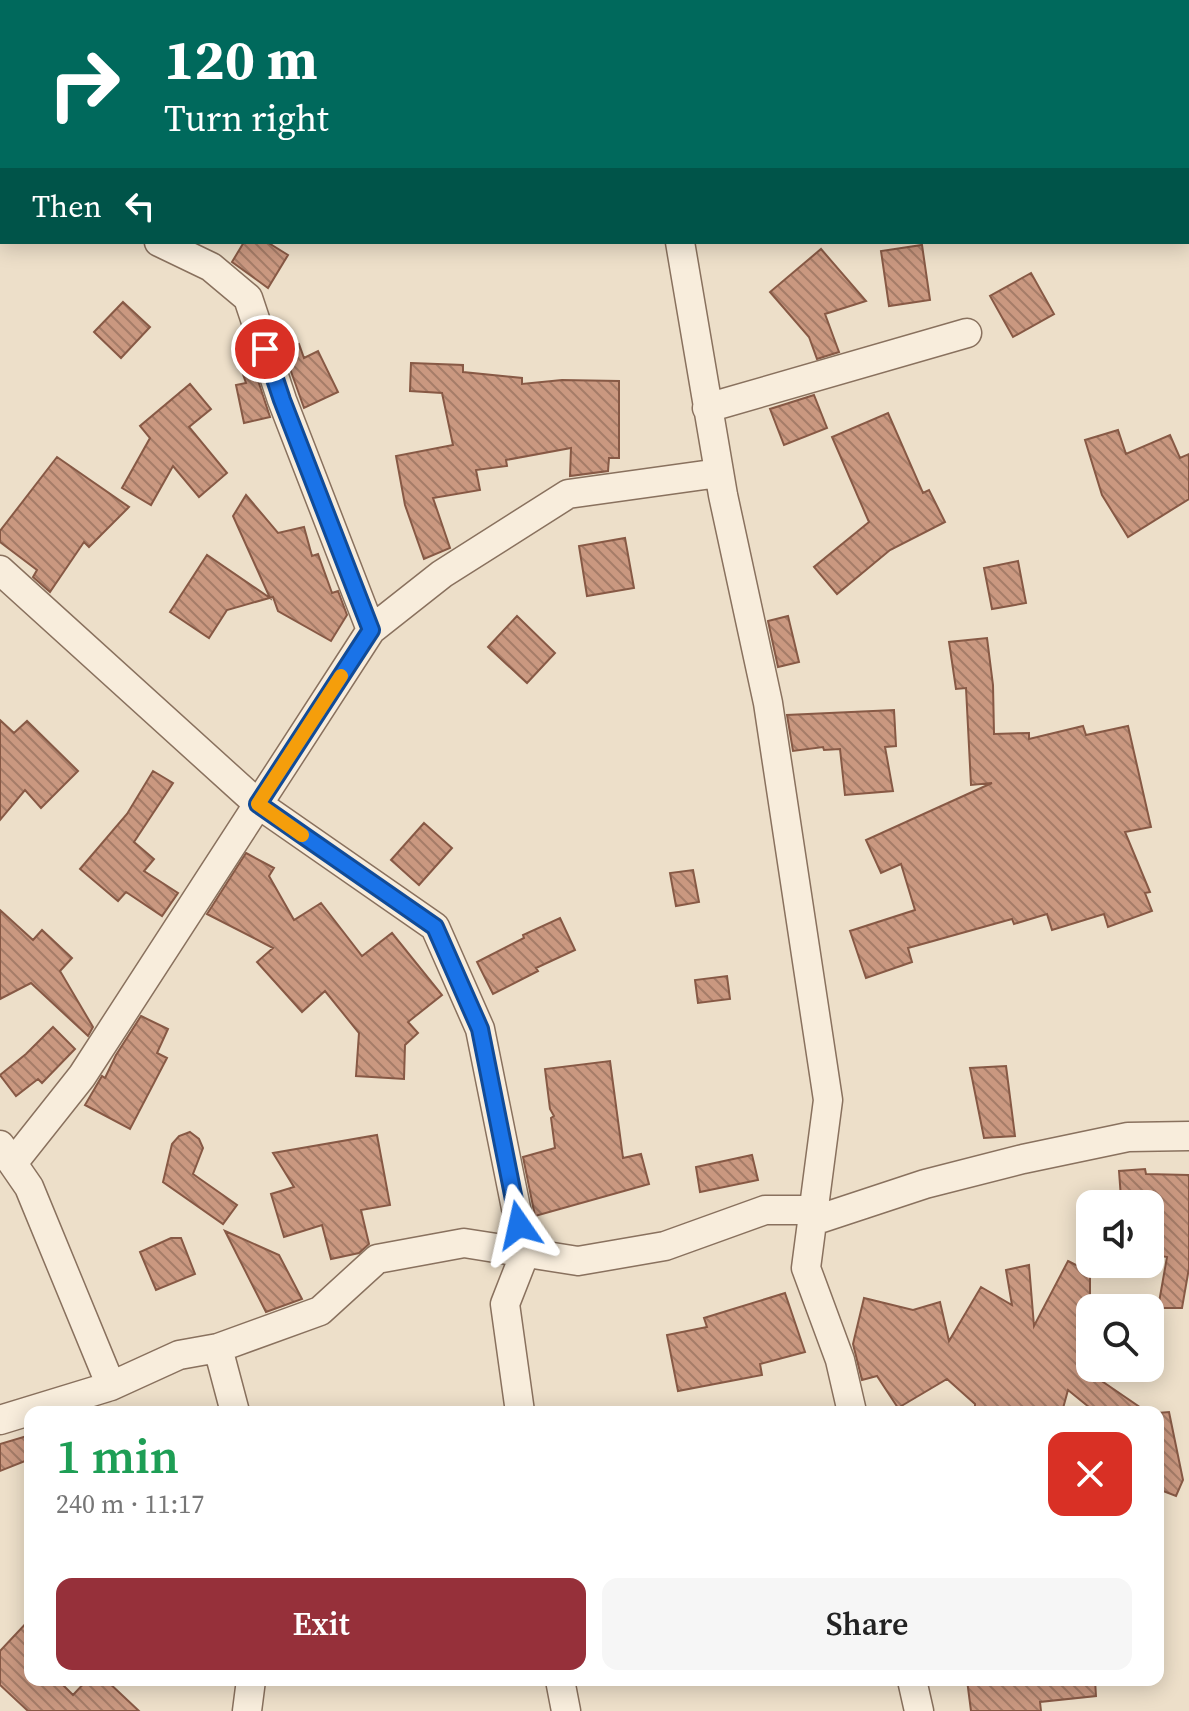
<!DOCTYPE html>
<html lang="en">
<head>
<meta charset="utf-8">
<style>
  body { margin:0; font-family:"Source Serif 4",serif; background:#f6f6f6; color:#222; height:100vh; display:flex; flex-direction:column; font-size:30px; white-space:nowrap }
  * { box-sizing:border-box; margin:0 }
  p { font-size:26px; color:#767676 }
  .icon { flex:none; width:44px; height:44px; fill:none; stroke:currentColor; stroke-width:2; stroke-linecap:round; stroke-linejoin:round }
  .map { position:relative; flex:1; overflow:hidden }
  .panel { position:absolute; left:24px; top:1406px; width:1140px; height:280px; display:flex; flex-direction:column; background:#fff; border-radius:16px; box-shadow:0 4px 20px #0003 }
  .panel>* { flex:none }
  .banner { position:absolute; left:0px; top:0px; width:1190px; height:244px; box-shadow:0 4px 20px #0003; background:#00695c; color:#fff; overflow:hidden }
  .controls { position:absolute; left:1076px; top:1190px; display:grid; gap:16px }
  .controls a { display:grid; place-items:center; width:88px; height:88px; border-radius:16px; background:#fff; box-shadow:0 4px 20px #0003; font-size:40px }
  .pin { position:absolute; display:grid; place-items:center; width:68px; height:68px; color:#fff; margin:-34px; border:4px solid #fff; border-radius:50%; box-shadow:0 2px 8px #0007 }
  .me { position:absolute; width:88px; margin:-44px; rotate:349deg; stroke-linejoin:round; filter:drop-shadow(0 0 6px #0008) }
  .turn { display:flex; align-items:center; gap:28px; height:168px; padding:0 32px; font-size:36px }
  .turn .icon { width:104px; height:104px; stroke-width:2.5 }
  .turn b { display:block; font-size:56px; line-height:68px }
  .then { display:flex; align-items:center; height:76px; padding:0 32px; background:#0003; gap:16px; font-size:30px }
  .round { display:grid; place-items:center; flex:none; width:84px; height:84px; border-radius:16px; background:#f6f6f6 }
  .head { display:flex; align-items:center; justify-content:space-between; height:136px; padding:0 32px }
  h1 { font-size:48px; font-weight:600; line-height:60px; color:#1e9e55 }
  .primary-button { display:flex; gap:16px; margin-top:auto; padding:16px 32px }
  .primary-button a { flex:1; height:92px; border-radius:16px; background:#96303a; color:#fff; font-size:32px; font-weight:600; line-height:92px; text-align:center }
  .primary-button a+a { background:#f6f6f6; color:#222 }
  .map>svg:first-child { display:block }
  .building { fill:url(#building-back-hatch); stroke:#875945; stroke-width:2 }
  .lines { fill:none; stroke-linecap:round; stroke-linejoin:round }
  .minor-casing { stroke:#89715e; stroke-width:31 }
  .minor { stroke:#f8eddc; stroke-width:28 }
  .route-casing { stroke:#114b97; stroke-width:20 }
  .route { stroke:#1a73e8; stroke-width:14 }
  .slow { stroke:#f59e0b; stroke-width:14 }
</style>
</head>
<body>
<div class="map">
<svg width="1189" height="1711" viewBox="0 0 1189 1711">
  <defs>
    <pattern id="building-back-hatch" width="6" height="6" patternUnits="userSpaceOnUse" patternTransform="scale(2)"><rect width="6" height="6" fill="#ca9880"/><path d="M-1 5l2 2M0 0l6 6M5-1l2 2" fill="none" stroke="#a57c68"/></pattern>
  </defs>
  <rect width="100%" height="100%" fill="#eddfc9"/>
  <path class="building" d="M244 242H267L288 255 268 288 232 262Z
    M922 245 930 300 889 306 881 251Z
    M821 249 866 301 825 314 839 352 817 359 809 337 770 292Z
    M1031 273 1054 314 1013 337 990 296Z
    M123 302 150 327 121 358 94 332Z
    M299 344 304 358 318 351 338 392 304 408 283 349Z
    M251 359 270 417 244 423 236 385 246 383 239 363Z
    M411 363 463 365V372L522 378V384L562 380 619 381V458H609L608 471 570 476 571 448 506 460 507 466 476 470 480 490 433 498 450 548 424 559 405 505 396 456 453 445 442 393 410 391Z
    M190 384 211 409 189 427 227 473 199 497 173 466 151 505 122 488 150 438 140 426Z
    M814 395 827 428 784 445 770 409Z
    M888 413 923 493 929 490 945 522 890 550 837 594 814 567 869 522 832 437Z
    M1118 430 1126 454 1170 435 1180 458 1189 454V499L1128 537 1102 495 1085 440Z
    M57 457 129 507 89 547 84 542 50 592 33 577 37 570 0 542V531Z
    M246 495 278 533 304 527 312 556 318 554 332 593 338 591 347 615 331 641 278 611 273 597 227 610 209 638 170 612 207 555 270 598 233 516Z
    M625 538 634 588 587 596 579 546Z
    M1018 561 1026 603 992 609 984 568Z
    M517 616 555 653 527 683 488 647Z
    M788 616 799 662 778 667 768 621Z
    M987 638 993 685 994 734 1029 733V739L1083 726 1086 735 1128 726 1151 827 1125 832 1150 892 1145 893 1152 911 1108 927 1104 914 1052 930 1047 914 1014 924 1012 919 908 948 912 962 866 978 850 931 915 910 901 864 881 873 866 840 992 783 971 785 966 688 956 689 949 642Z
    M894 710 896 746 885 747 893 791 845 795 840 749 824 750 823 747 793 751 787 715Z
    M0 720 14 733 27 721 78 771 41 808 25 790 0 820Z
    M153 771 173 783 134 842 154 859 144 871 178 893 162 916 126 892 118 901 80 869 127 814Z
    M424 823 452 848 419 885 391 860Z
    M246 853 274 868 269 876 294 920 321 903 362 956 392 933 442 995 408 1022 418 1033 405 1045 404 1079 356 1076 359 1033 325 991 302 1012 257 962 273 948 207 914Z
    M693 870 699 902 676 906 670 873Z
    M0 910 33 940 42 930 72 958 60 971 93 1027 88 1036 31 983 0 999Z
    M560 918 575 950 536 968 538 971 493 994 477 962 524 938 523 935Z
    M727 976 730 999 698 1003 695 980Z
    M141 1016 168 1029 157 1053 167 1058 130 1129 85 1105 102 1076 105 1078 116 1055Z
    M53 1027 75 1049 42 1083 38 1079 16 1096 0 1075 26 1054Z
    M610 1061 623 1158 641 1154 649 1184 535 1216 523 1157 555 1148 551 1118 554 1116 550 1109 545 1069Z
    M1006 1066 1015 1136 984 1138 970 1068Z
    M190 1132 199 1139 203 1148 193 1174 237 1205 223 1224 163 1182 172 1144 179 1136Z
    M377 1135 390 1205 361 1210 369 1244 359 1253 331 1259 322 1225 284 1237 271 1194 294 1187 273 1153Z
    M752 1155 758 1180 700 1192 696 1167Z
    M1145 1169 1146 1174 1189 1175V1268L1182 1308H1158L1167 1257 1150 1254V1195L1121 1198 1119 1171Z
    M225 1231 279 1255 302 1299 266 1312Z
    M171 1238H181L195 1274 156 1290 140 1252Z
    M1068 1261 1090 1272V1373L1147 1412H1095L1068 1390 1062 1412H975V1404L947 1379 898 1408 877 1376 862 1380 853 1344 864 1298 913 1310 940 1302 949 1341 981 1287 1012 1305 1006 1270 1029 1265 1034 1326Z
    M785 1293 805 1352 760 1364 762 1375 678 1391 667 1335 707 1327 704 1318Z
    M1169 1412 1183 1480 1176 1496 1158 1489V1413Z
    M30 1435V1459L0 1471V1444Z
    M30 1619V1680H58L73 1695 87 1680H106L139 1711H28L0 1685V1651Z
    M967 1680H1095L1096 1696 1040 1702 1041 1711H971Z"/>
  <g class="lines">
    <g class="minor-casing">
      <path id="minor" d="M444 0V2
        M640 0V2
        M101 2 102 0
        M350 2 352 0
        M678 2 685 0
        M0 140 2 137
        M680 242 723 495 768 703 828 1100 806 1268 840 1360 852 1412
        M707 408 967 333
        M0 570 258 804 435 927 480 1029 525 1253 505 1304 520 1412
        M371 630 442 574 568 494 719 473
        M0 1145 29 1187 111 1386
        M13 1163 82 1076 371 630 282 400 248 298 211 267 159 242
        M218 1348 235 1412
        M0 1420 111 1386 179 1355 218 1348 320 1311 377 1259 464 1243 578 1261 665 1246 765 1210H813L819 1219 925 1184 1023 1159 1128 1137 1189 1136
        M560 1680 566 1711
        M912 1680 919 1711
        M247 1711 251 1680"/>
    </g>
    <use href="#minor" class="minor"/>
  </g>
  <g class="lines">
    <g class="route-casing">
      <path id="route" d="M265 349 282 400 371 630 258 804 435 927 480 1029 519 1225"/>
    </g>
    <use href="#route" class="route"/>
    <path class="slow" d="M302 835 258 804 341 676"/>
  </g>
</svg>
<div class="controls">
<a><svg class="icon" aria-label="sound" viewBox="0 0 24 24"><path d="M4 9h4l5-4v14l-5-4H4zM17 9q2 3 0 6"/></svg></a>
<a><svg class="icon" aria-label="search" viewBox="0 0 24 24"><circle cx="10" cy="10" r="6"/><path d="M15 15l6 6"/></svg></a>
</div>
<div class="pin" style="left:265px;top:349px;background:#d93025"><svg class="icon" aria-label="arrive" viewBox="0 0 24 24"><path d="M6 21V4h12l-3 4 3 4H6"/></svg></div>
<svg class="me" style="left:519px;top:1225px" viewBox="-20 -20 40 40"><path d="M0-17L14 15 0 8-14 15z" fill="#1a73e8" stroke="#fff" stroke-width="4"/></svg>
<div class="banner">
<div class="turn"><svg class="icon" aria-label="right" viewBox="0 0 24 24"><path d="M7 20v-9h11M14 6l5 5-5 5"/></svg><div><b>120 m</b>Turn right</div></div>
<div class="then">Then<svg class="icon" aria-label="left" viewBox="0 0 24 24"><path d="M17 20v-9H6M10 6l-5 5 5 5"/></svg></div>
</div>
<section class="panel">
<div class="head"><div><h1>1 min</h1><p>240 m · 11:17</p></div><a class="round" style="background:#d93025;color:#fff"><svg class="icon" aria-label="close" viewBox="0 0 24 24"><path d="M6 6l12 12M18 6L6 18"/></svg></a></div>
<div class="primary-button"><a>Exit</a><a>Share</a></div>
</section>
</div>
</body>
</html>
